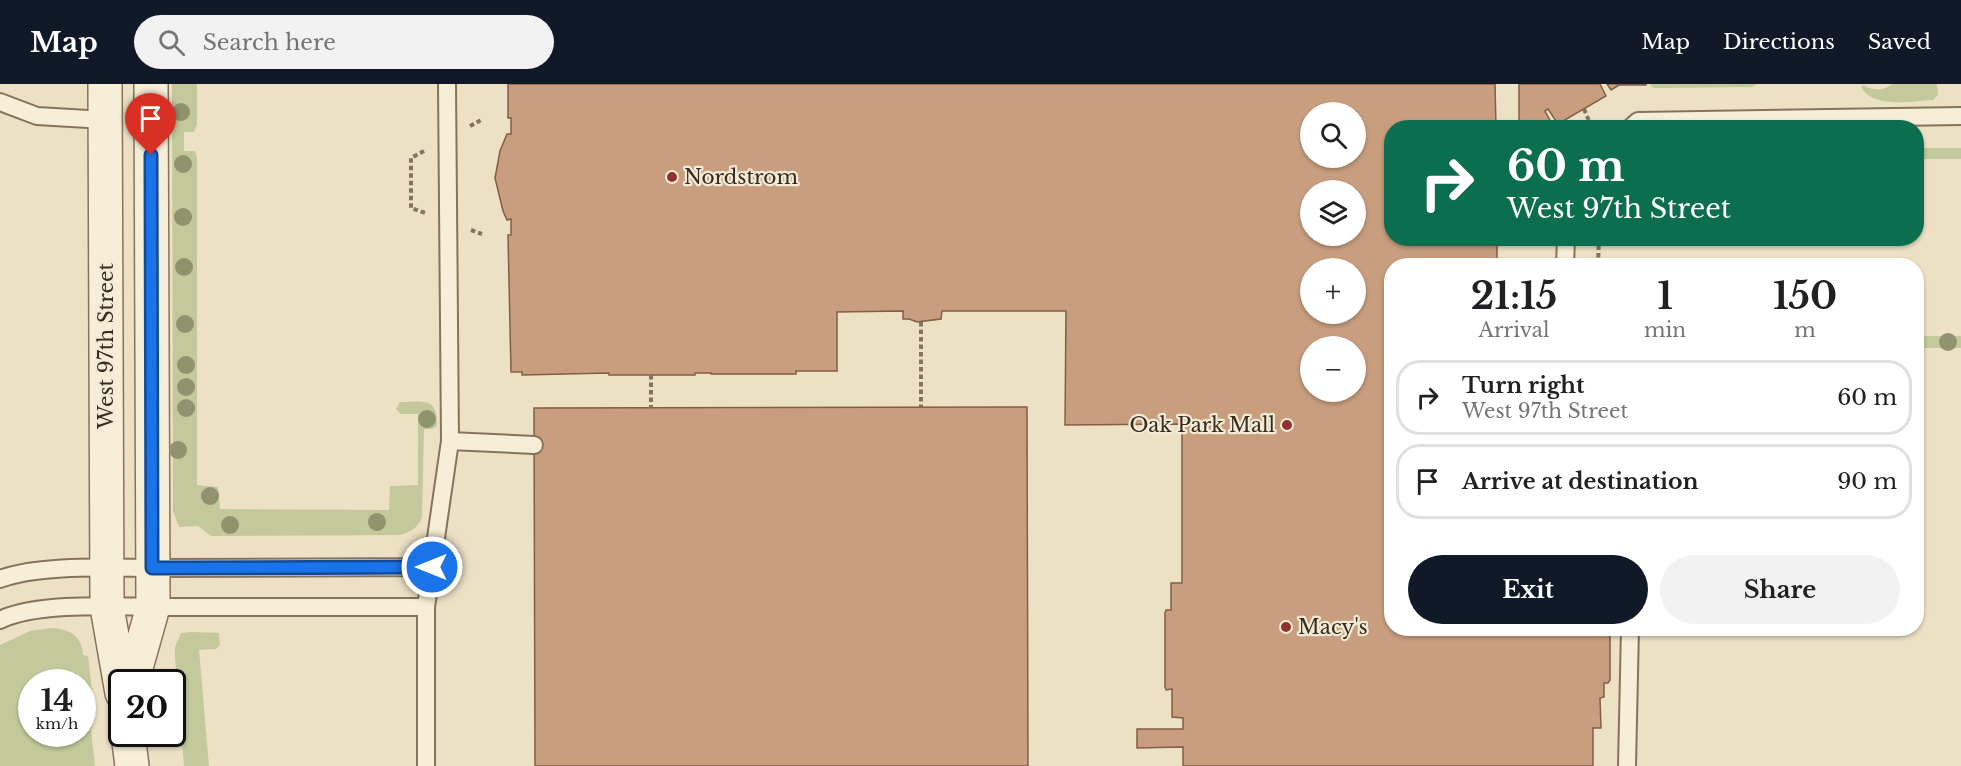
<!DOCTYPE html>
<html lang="en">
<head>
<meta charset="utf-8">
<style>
  body { margin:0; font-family:"Libre Baskerville",serif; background:#f2f2f2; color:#202124; height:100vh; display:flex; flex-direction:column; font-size:22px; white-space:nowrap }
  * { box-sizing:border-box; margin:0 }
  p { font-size:20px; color:#757577 }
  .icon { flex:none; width:33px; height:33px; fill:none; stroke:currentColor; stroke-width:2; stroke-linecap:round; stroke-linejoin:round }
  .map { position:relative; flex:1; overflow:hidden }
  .sheet { position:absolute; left:1384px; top:174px; width:540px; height:378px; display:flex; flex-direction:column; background:#fff; border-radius:24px; box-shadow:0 2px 4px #0004 }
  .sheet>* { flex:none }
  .top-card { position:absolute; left:1384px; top:36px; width:540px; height:126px; border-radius:24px; box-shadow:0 2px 4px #0004; background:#0b6e4f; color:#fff; overflow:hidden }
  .tools { position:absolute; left:1300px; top:18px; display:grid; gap:12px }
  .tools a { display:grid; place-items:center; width:66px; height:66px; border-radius:50%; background:#fff; box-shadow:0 2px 4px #0004; font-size:30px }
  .speed { position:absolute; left:18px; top:585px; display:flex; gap:12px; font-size:30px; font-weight:700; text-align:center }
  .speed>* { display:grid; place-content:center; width:78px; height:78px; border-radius:50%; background:#fff; box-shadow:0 2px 4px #0004; line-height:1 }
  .speed small { font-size:15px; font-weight:400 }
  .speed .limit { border:3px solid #111; border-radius:9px; background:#fff; color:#111 }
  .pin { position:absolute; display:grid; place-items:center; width:51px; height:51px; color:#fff; margin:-62px -26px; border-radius:50% 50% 50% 0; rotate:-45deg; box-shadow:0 0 6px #0007 }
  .pin .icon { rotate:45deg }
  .me { position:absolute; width:66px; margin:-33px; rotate:270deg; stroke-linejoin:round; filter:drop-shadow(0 0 4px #0008) }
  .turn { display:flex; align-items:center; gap:21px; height:126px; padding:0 24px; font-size:27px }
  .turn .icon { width:78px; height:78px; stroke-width:2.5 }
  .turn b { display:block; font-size:42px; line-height:51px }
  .eta { display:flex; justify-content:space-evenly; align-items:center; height:102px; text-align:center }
  .eta b { font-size:36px; font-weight:700; line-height:42px }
  .primary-button { display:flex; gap:12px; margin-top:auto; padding:12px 24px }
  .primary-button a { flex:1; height:69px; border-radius:36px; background:#111827; color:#fff; font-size:24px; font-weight:700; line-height:69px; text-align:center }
  .primary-button a+a { background:#f2f2f2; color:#202124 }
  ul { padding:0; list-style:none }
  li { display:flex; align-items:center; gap:18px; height:75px; margin:0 12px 9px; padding:0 12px; border:3px solid #e0e0e0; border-radius:24px }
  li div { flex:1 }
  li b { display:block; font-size:22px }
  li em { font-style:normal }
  header { display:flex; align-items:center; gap:36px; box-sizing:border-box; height:84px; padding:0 30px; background:#111827; color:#fff }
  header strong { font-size:28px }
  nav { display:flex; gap:33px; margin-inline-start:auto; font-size:21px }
  .search { width:420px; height:54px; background:#f2f2f2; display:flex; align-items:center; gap:15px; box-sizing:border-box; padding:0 21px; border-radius:33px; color:#757577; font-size:22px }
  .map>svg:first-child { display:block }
  .green { fill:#c3c99a; fill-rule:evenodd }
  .building { fill:#c89e7e; stroke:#835e44; stroke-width:1.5; fill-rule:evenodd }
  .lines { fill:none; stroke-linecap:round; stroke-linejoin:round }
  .service-casing { stroke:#86735c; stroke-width:20 }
  .minor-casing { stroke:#86735c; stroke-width:36 }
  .path { stroke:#86735c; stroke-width:4; stroke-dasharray:4.5 3; stroke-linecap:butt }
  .service { stroke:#f7eed8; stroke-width:16 }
  .minor { stroke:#f7eed8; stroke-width:33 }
  .tree { fill:#91926e }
  .route-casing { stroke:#114b97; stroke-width:15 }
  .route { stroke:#1a73e8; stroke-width:10 }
  .poi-dot { fill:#913130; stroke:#f3ebd5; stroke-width:2 }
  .labels { text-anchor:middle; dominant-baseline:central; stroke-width:4.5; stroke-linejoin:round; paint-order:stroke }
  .poi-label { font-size:20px; fill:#372b1f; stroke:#f3ebd5; text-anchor:start }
  .street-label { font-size:20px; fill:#372b1f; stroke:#f3ebd5 }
</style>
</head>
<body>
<header>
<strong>Map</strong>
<div class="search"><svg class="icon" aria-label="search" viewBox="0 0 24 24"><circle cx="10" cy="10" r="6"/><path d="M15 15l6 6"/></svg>Search here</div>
<nav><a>Map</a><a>Directions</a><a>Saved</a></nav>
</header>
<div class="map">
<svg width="1961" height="682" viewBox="0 0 1961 682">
  <rect width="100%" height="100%" fill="#ece1c5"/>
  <path class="green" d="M172 0H197V40L194 48H184V67H195L197 74V401L218 403 220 425 389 426 390 402 418 401V330H401L396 325 400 318C423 318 438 312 437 342L432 345H424L422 433C418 444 411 448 400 451L211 452 198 442 179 443 173 427Z
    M1649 0H1757L1752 3 1654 4Z
    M1892 0H1937L1938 11 1933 16C1912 17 1873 25 1861 3L1864 1C1872 7 1885 7 1892 0Z
    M1917 64H1961V75H1917Z
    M1917 252H1961V264H1917Z
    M52 544C70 545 82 552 83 571L88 572 93 615V633L91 646 95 682H0V561L30 547ZM32 598H82V650H32Z
    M192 548 219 549 220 561 216 565 199 566 209 682H184L175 574V563L181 549Z"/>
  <path class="building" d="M508 0H1495L1496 44H1392V154H1497V182H1392V544H1610V596L1608 599H1604V613L1600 614 1601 644H1593V682H1183V663L1137 664V645H1183V634L1172 633V605L1166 606 1165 603V529L1166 526H1171V499H1182V340L1065 341 1066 227H942L941 235 917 238 909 235H903V227L837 228V287H796V290H711V289H695V291H609V289L522 291V288H511L508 151H511V135L507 136 503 127 495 94 500 67 507 50H511V34H508ZM1311 28H1356V74H1311ZM1311 106H1356V152H1311ZM1311 184H1356V230H1311ZM1311 262H1356V308H1311Z
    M1519 0H1600L1606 12 1558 40 1548 25 1545 27 1552 40 1546 44H1524L1519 35Z
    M1607 0H1646V1H1619L1611 6Z
    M1027 323 1028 682H535L534 324Z"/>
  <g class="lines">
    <g class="service-casing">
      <path id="service" d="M0 18 37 32 105 36
        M1630 44 1638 37 1961 32
        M1565 182 1566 154
        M450 357 534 361
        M0 495C40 480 110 484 154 484 247 483 340 483 432 483
        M0 536C39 517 123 523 168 523 254 523 340 523 426 523
        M426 682V523L450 357 447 0
        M1627 682 1630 544"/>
    </g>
    <g class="minor-casing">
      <path id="minor" d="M105 0 107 523 122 609
        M132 598 153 523 151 0
        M128 650 132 682"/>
    </g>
    <path class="path" d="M1584 25 1592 44
      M470 42 483 35
      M424 67 411 74V124L425 129
      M471 146 482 150
      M1598 181 1599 154
      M921 238V323
      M651 291V324"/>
    <use href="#service" class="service"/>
    <use href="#minor" class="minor"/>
  </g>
  <g class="tree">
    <circle cx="181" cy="28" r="9"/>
    <circle cx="183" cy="80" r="9"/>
    <circle cx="183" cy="133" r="9"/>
    <circle cx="184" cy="183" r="9"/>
    <circle cx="185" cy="240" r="9"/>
    <circle cx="1948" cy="258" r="9"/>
    <circle cx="186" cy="281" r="9"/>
    <circle cx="186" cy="303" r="9"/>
    <circle cx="186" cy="324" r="9"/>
    <circle cx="427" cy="335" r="9"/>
    <circle cx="178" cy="366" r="9"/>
    <circle cx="210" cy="412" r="9"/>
    <circle cx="377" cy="438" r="9"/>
    <circle cx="230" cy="441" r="9"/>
  </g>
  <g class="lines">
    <g class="route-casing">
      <path id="route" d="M151 71 152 484 432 483"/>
    </g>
    <use href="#route" class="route"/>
  </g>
  <g class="poi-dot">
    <circle cx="672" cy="93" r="6"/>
    <circle cx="1287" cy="341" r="6"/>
    <circle cx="1286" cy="543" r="6"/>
  </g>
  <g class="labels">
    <g class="poi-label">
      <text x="684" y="93">Nordstrom</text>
      <text x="1275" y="341" text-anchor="end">Oak Park Mall</text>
      <text x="1298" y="543">Macy's</text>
    </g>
    <g class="street-label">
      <text transform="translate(106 262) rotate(-90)">West 97th Street</text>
    </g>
  </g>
</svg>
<div class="tools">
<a><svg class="icon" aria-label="search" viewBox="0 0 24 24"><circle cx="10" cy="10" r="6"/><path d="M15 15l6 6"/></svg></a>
<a><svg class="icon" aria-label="layers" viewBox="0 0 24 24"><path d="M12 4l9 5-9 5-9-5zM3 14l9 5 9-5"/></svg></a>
<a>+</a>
<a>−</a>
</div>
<div class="speed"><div>14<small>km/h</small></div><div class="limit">20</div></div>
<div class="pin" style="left:151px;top:71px;background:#d93025"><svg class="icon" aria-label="arrive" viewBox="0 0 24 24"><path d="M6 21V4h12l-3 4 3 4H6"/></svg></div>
<svg class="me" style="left:432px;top:483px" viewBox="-20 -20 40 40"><circle r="17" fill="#1a73e8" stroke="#fff" stroke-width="3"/><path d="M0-11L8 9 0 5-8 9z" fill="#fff"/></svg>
<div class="top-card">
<div class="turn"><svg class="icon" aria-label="right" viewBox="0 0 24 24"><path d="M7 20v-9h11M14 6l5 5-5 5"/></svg><div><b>60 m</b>West 97th Street</div></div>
</div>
<section class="sheet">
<div class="eta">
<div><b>21:15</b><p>Arrival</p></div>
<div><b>1</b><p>min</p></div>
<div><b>150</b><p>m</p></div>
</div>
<ul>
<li><svg class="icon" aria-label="right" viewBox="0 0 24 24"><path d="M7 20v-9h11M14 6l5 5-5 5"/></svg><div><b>Turn right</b><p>West 97th Street</p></div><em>60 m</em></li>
<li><svg class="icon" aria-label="arrive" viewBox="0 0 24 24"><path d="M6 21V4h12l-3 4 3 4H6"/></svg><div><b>Arrive at destination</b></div><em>90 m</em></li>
</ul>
<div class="primary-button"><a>Exit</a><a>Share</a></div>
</section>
</div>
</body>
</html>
